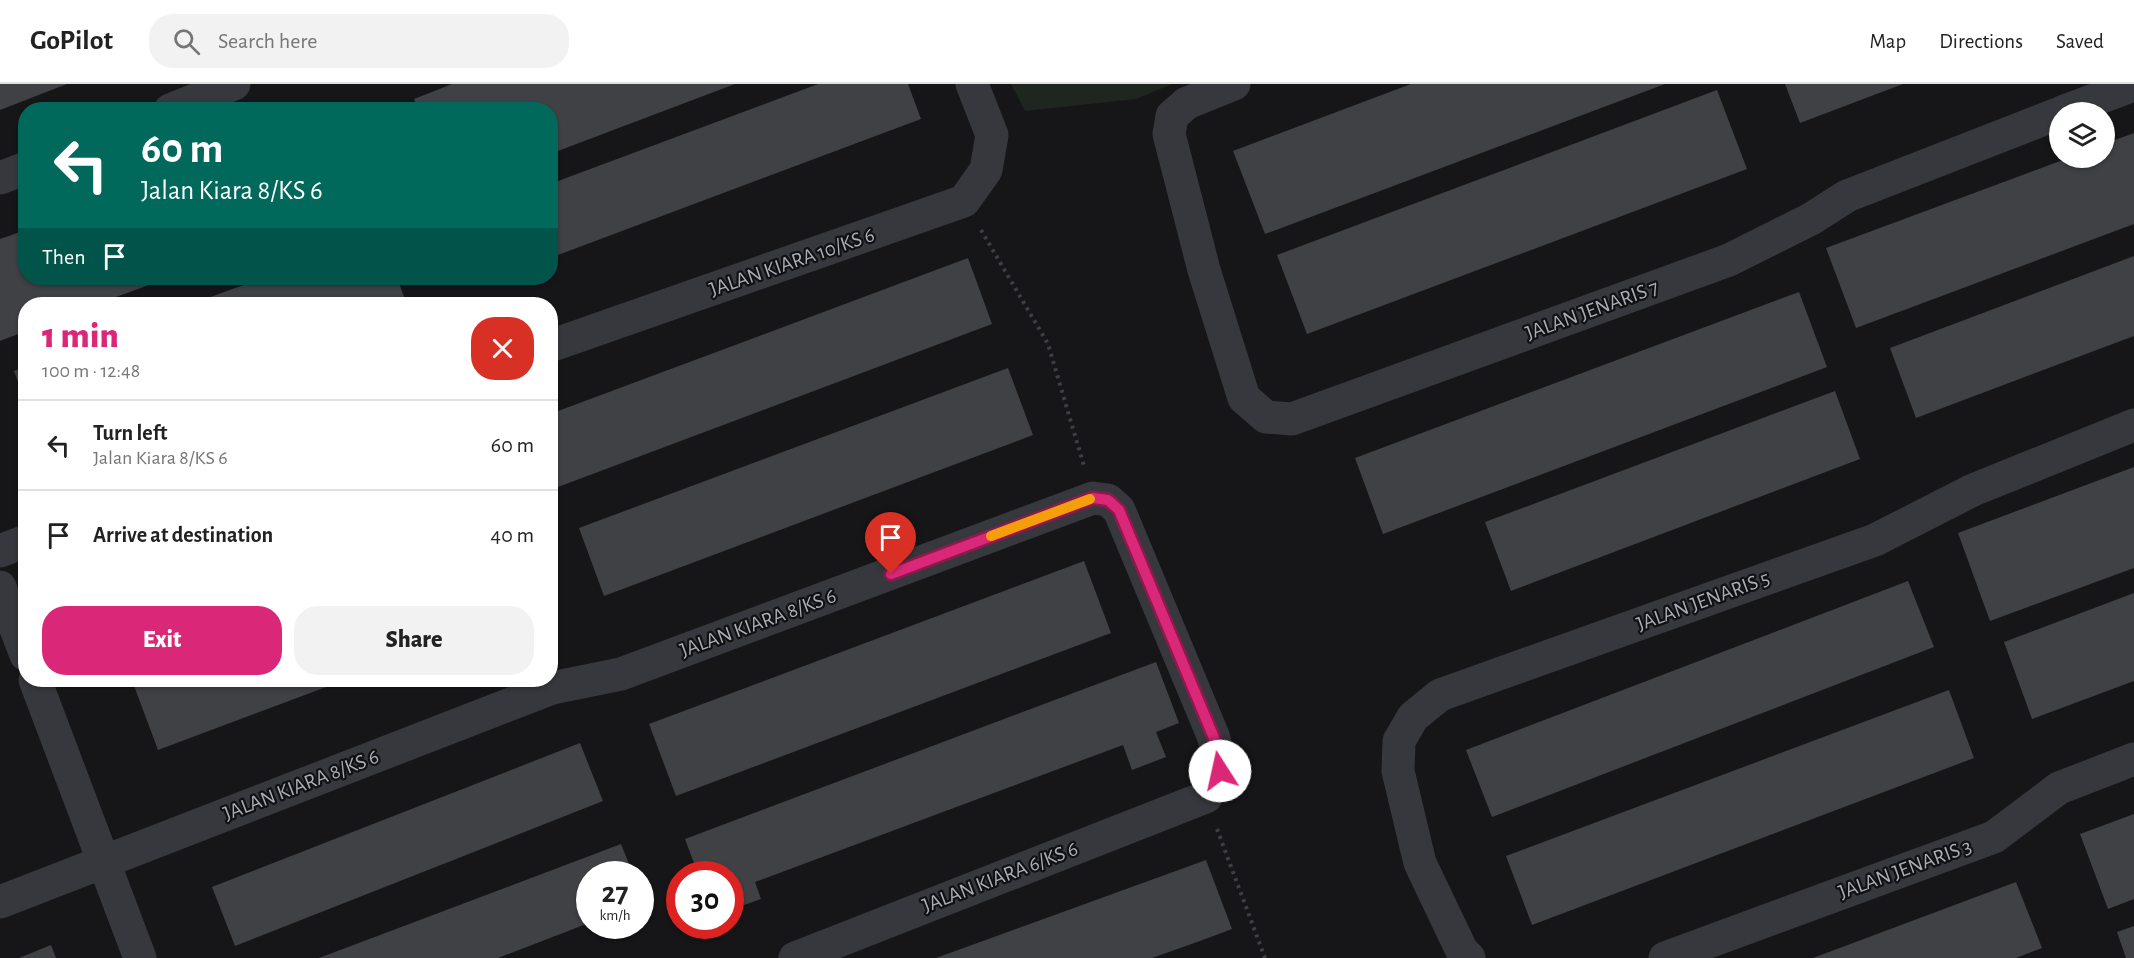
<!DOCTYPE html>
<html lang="en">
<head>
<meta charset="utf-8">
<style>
  body { margin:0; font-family:"Alegreya Sans",sans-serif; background:#f2f2f2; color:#222; height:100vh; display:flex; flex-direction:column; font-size:22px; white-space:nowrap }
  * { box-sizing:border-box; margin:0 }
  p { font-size:20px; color:#767676 }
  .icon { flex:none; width:33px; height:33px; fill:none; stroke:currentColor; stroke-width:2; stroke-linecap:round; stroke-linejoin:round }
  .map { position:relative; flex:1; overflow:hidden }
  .sheet { position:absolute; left:18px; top:213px; width:540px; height:390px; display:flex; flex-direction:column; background:#fff; border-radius:24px; box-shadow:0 2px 4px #0004 }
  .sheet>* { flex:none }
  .hud { position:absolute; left:18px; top:18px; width:540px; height:183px; border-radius:24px; box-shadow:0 2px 4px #0004; background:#00695c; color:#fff; overflow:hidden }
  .fabs { position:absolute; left:2049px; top:18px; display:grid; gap:12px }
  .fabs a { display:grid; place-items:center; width:66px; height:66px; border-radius:50%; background:#fff; box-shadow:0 2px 4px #0004; font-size:30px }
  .speed { position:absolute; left:576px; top:777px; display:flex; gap:12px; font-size:30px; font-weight:700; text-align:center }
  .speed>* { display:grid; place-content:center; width:78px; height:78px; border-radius:50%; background:#fff; box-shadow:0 2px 4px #0004; line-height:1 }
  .speed small { font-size:15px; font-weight:400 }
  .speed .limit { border:9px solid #d22; background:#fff; color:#111 }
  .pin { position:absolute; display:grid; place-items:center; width:51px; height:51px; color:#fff; margin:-62px -26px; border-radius:50% 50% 50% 0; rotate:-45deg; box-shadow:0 0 6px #0007 }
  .pin .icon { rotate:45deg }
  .me { position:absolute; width:66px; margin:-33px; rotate:350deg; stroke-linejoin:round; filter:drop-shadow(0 0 4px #0008) }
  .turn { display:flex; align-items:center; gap:21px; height:126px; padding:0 24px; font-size:27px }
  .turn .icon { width:78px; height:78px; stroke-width:2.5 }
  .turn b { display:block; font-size:42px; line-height:51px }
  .then { display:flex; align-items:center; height:57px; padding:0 24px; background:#0003; gap:12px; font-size:22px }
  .round { display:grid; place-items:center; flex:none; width:63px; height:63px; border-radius:24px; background:#f2f2f2 }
  .summary { display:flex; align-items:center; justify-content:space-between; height:102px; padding:0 24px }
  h1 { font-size:36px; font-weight:800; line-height:45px; color:#db2777 }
  .cta { display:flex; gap:12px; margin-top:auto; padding:12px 24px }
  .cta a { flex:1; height:69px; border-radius:24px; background:#db2777; color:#fff; font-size:24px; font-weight:800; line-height:69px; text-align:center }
  .cta a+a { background:#f2f2f2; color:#222 }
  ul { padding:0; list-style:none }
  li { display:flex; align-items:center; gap:18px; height:90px; padding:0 24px; border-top:2px solid #e0e0e0 }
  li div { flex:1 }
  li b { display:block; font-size:22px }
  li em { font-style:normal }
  header { display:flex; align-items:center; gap:36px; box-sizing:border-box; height:84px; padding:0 30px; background:#fff; border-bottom:2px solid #e0e0e0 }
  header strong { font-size:28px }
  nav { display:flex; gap:33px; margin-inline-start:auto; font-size:21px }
  .search { width:420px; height:54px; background:#f2f2f2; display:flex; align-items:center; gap:15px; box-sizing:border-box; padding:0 21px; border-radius:24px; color:#767676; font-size:22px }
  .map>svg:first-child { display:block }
  .green { fill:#1e261f }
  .building { fill:#404145 }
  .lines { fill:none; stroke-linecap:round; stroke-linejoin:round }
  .path { stroke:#3d3f44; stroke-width:4; stroke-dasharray:3 4.5; stroke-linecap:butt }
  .street { stroke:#37383d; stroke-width:33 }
  .route-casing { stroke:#8e194d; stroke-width:15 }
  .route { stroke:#db2777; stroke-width:10 }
  .slow { stroke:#f59e0b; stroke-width:10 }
  .labels { text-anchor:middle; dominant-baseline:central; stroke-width:4.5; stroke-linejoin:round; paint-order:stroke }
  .street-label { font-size:21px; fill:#a8adb8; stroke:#111113 }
</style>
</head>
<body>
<header>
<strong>GoPilot</strong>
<div class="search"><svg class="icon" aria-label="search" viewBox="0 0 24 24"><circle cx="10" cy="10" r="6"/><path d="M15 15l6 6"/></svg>Search here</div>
<nav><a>Map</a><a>Directions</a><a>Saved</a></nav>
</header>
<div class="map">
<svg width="2134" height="874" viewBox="0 0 2134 874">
  <rect width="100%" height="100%" fill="#161618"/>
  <path class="green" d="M1011 0H1172L1136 15 1025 27Z"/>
  <path class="building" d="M0 0H67L0 26Z
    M452 0H735L550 70V26H418L414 15Z
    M818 0H908L921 35 550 174V100Z
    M1411 0H1665L1265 150 1233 67Z
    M1785 0H1903L1800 39Z
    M1717 6 1747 85 1307 250 1277 171Z
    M2134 49V140L1856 244 1826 164 2068 74H2104V60Z
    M26 146V194H168L97 220H26V247L0 257V155Z
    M2134 172V252L1916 334 1890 264Z
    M968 174 992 240 558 403 550 384V330Z
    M263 194H397L406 218 398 220H191Z
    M1799 208 1827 283 1383 450 1355 374Z
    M26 282V317H25L14 287Z
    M1008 284 1033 351 604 512 579 444Z
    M1835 307 1860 375 1511 507 1485 438Z
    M2134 383V484L1990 537 1958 449Z
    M1084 477 1111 549 676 712 649 640Z
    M1908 497 1934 563 1492 733 1466 666Z
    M2134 509V597L2032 635 2004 558Z
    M1156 578 1179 639 1156 648 1166 673 1132 686 1123 661 755 798 761 815 730 826V790H698L685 755Z
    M144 596H345L158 666 133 599Z
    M1949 606 1974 674 1532 841 1506 772Z
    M580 659 603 717 235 862 212 803Z
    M2134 730V815L2108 825 2080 750Z
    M621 760 633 790H590V839L581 842 498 874H319Z
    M1206 776 1232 845 1200 857 1152 874H936Z
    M2016 798 2042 864 2016 874H1813Z
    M2134 842V874H2126L2117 848Z
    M51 861 56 874H19Z"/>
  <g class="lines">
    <path class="path" d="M981 146 1048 260 1084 382
      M1217 745 1265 874"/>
    <path class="street" d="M1234 0 1187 19 1172 32 1169 50 1204 186 1244 314 1266 333 1292 335 1729 176 1811 135 1847 112 2060 29
      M170 26 234 0
      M2062 28 2134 1
      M0 94 26 84
      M550 262 964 117 986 86 992 51 972 0
      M0 467 26 457
      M0 503 26 571
      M35 596 140 874
      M0 818 552 604 621 590 1093 414 1108 416 1119 426 1214 654 1220 687 1206 713 795 874
      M1469 874 1462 867 1420 779 1398 687 1399 657 1413 633 1440 611 1875 456 1973 406 2134 341
      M1665 874 1994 753 2059 704 2134 675"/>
  </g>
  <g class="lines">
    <g class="route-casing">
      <path id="route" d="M891 490 1093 414 1108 416 1119 426 1214 654 1220 687"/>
    </g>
    <use href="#route" class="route"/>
    <path class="slow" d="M991 452 1090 415"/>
  </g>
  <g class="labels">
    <g class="street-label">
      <text transform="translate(792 178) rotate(-19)">JALAN KIARA 10/KS 6</text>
      <text transform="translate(1592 226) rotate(-20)">JALAN JENARIS 7</text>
      <text transform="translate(1703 517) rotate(-20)">JALAN JENARIS 5</text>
      <text transform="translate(758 539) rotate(-20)">JALAN KIARA 8/KS 6</text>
      <text transform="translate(301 701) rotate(-21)">JALAN KIARA 8/KS 6</text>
      <text transform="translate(1905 785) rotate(-20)">JALAN JENARIS 3</text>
      <text transform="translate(1000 793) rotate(-21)">JALAN KIARA 6/KS 6</text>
    </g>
  </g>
</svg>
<div class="fabs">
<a><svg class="icon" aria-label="layers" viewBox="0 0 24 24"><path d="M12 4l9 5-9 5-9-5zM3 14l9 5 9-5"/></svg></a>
</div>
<div class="speed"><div>27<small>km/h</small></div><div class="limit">30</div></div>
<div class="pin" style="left:891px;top:490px;background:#d93025"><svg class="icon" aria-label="arrive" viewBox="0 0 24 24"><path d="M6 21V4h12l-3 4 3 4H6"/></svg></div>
<svg class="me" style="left:1220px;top:687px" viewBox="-20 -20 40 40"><circle r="19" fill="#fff"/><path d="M0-13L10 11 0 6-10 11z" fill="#db2777"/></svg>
<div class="hud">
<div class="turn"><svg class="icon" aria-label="left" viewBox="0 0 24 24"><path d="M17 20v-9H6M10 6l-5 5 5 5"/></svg><div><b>60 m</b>Jalan Kiara 8/KS 6</div></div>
<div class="then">Then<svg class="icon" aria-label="arrive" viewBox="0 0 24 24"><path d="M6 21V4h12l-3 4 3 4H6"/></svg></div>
</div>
<section class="sheet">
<div class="summary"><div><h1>1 min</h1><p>100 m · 12:48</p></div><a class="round" style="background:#d93025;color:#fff"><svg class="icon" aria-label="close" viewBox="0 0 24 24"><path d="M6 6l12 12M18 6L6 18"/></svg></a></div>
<ul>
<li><svg class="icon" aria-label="left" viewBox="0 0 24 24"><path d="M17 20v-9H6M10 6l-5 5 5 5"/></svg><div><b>Turn left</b><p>Jalan Kiara 8/KS 6</p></div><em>60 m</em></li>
<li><svg class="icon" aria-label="arrive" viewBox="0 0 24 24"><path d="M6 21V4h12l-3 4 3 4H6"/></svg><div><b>Arrive at destination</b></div><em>40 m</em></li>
</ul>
<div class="cta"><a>Exit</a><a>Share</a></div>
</section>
</div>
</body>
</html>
